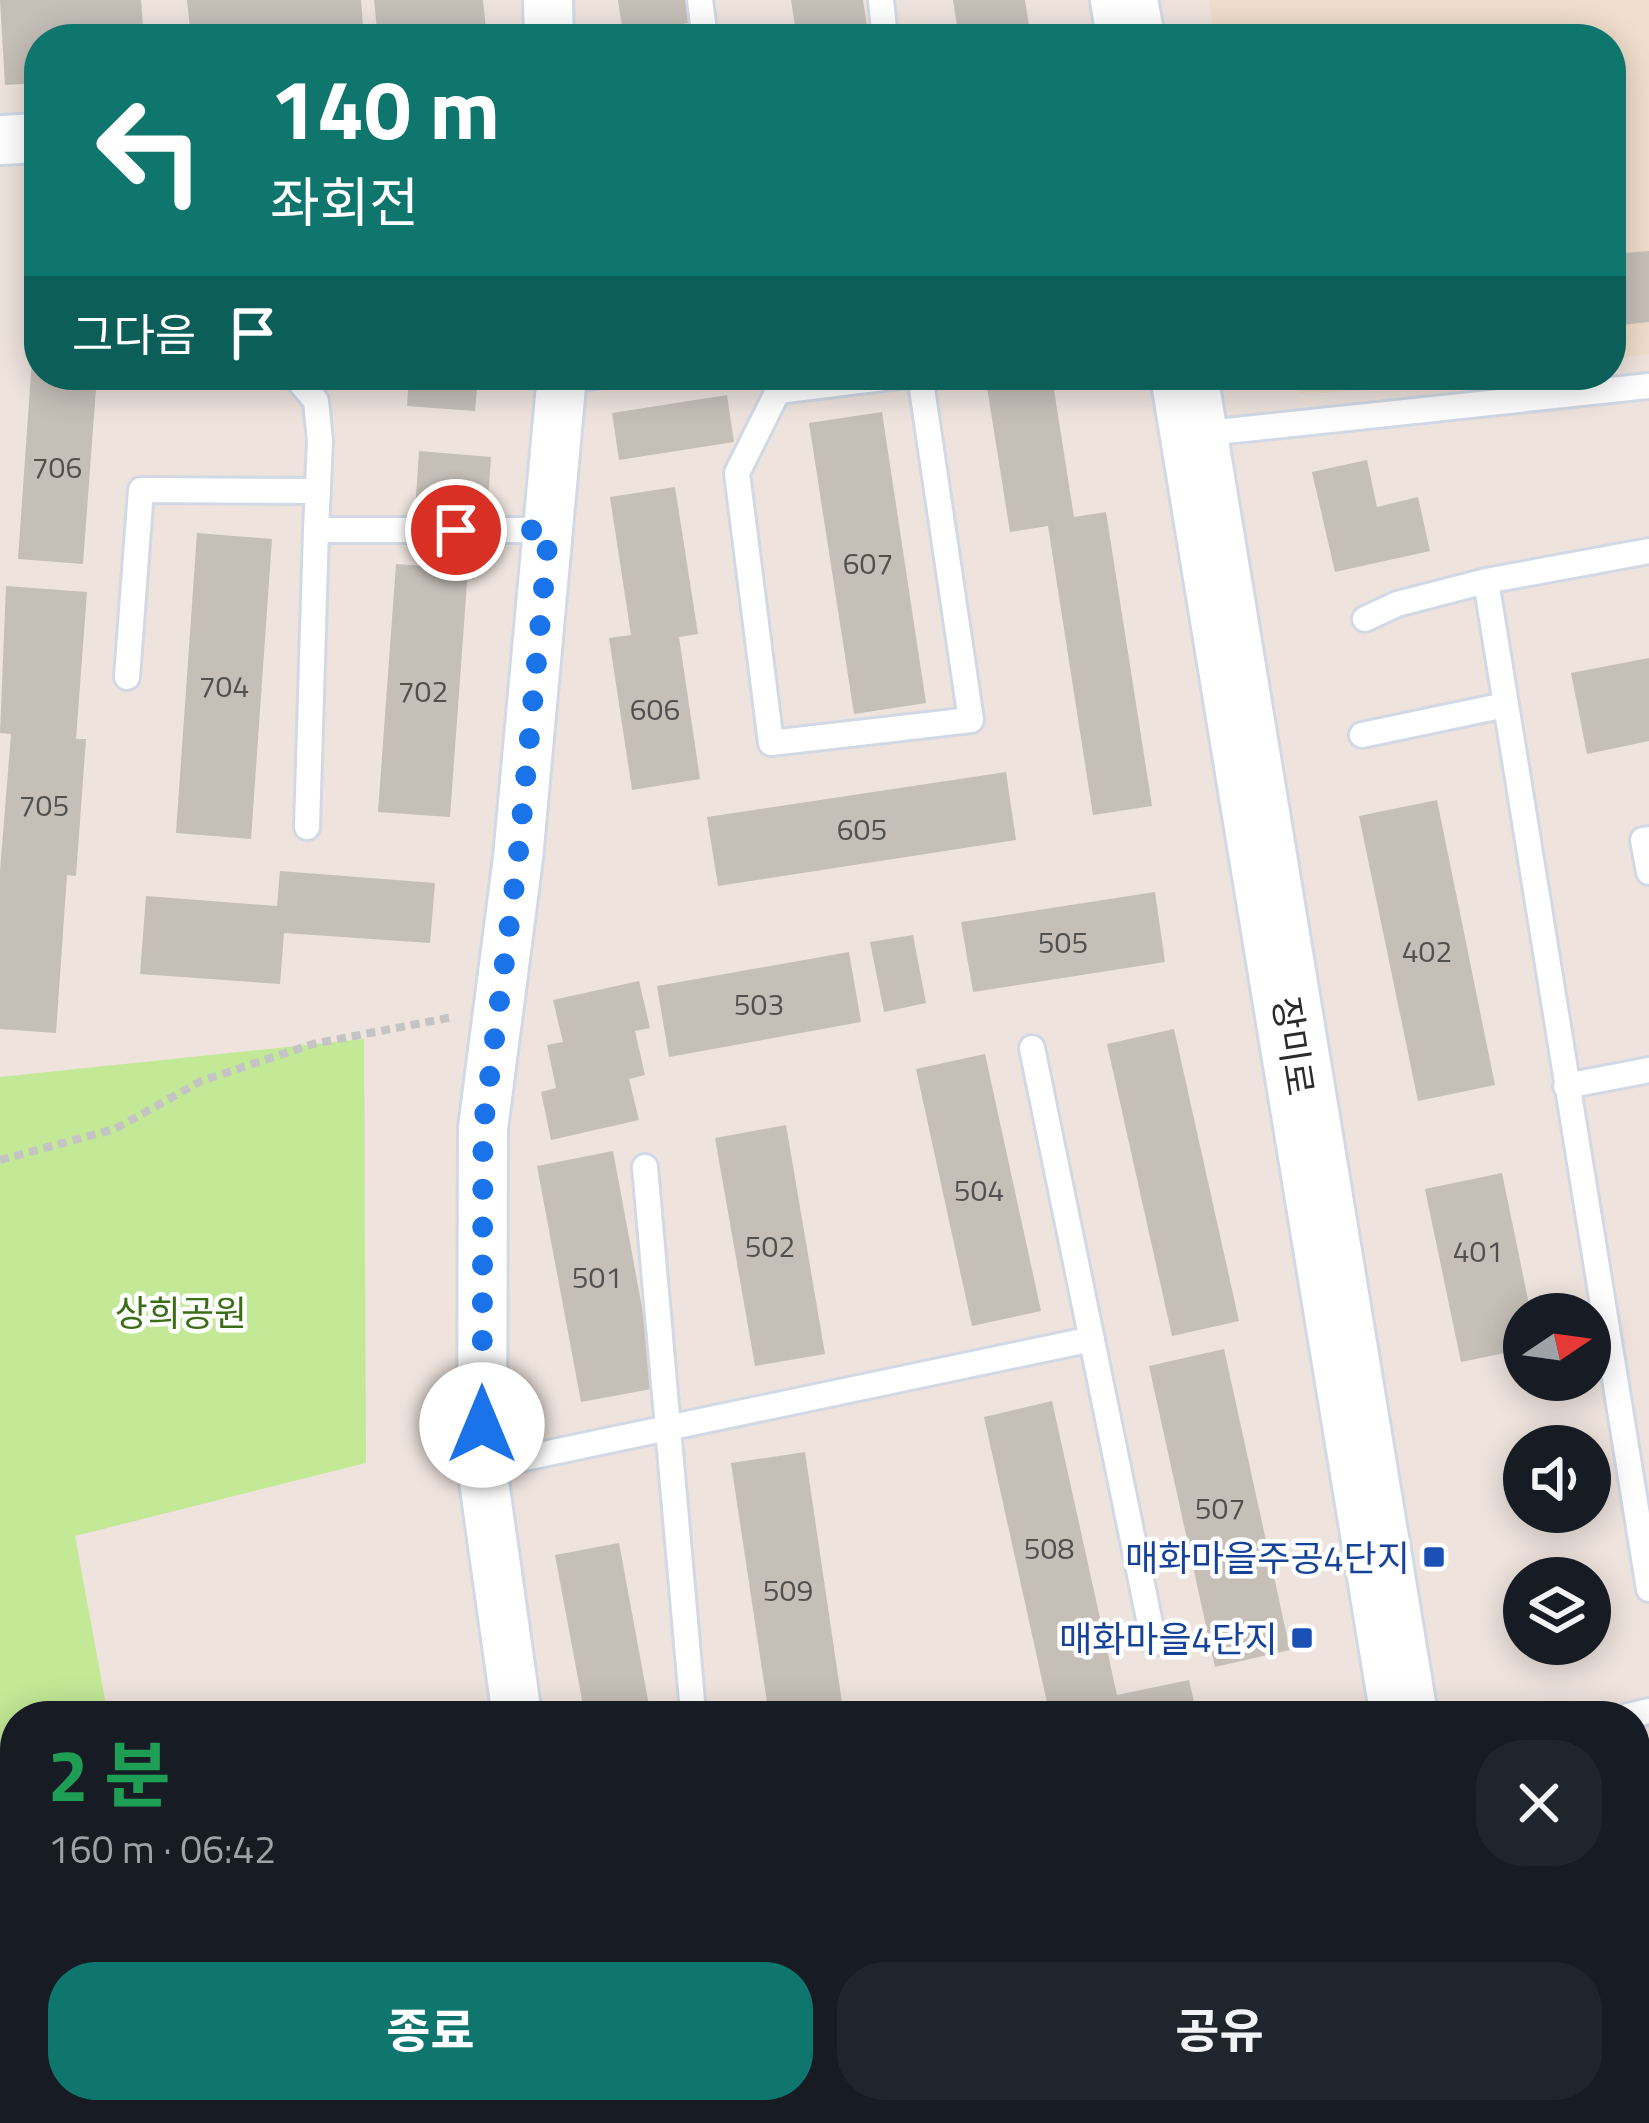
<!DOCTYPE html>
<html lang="ko">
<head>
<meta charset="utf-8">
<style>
  body { margin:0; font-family:"Titillium Web","Noto Sans KR",sans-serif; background:#20242c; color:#f1f3f6; height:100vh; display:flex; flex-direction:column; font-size:45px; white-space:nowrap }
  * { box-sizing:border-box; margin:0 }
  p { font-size:39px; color:#9ea1a6 }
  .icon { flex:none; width:66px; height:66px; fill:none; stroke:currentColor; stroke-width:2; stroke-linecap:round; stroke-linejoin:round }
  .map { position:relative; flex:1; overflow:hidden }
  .details { position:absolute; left:0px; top:1701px; width:1650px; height:423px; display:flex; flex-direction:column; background:#171b24; border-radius:48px 48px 0 0; box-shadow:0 6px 30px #0003 }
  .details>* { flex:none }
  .hud { position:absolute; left:24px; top:24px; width:1602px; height:366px; border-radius:48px; box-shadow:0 6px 30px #0003; background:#0f766e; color:#fff; overflow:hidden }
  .needle { width:78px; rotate:77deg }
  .controls { position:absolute; left:1503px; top:1293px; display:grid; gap:24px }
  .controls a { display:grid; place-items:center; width:108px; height:108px; border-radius:50%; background:#171b24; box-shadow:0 6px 30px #0003; font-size:60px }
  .pin { position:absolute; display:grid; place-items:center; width:102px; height:102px; color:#fff; margin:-51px; border:6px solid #fff; border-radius:50%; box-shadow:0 3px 12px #0007 }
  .me { position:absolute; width:132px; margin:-66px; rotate:0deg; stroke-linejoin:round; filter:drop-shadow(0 0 9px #0008) }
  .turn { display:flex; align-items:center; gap:42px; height:252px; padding:0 48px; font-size:54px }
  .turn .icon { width:156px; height:156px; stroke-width:2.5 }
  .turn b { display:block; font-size:84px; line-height:102px }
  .then { display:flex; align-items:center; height:114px; padding:0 48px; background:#0003; gap:24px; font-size:45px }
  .round { display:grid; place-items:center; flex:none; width:126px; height:126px; border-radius:48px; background:#20242c }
  .headline { display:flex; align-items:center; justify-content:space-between; height:204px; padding:0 48px }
  h1 { font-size:72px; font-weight:700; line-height:90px; color:#1e9e55 }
  .primary-button { display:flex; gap:24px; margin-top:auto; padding:24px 48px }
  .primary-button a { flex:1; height:138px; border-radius:48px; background:#0f766e; color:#fff; font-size:48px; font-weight:700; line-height:138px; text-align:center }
  .primary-button a+a { background:#20242c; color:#f1f3f6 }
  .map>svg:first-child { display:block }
  .education { fill:#f0ddcb }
  .green { fill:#c3e896 }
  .building { fill:#c6bfb8 }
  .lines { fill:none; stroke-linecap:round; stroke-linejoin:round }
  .lane-casing { stroke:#d2d9e5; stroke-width:30 }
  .street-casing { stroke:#d2d9e5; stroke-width:54 }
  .secondary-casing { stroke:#d2d9e5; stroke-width:72 }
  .path { stroke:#c4c4c4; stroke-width:8; stroke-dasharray:9 6; stroke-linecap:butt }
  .lane { stroke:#fff; stroke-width:24 }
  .street { stroke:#fff; stroke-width:48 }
  .secondary { stroke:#fff; stroke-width:66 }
  .route { stroke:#1a73e8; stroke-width:21; stroke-dasharray:0 37.8 }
  .transit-dot { fill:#1a4fb4; stroke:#fff; stroke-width:4.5 }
  .labels { text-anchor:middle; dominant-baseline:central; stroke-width:9; stroke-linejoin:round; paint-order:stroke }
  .number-label { font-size:30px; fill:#52504e }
  .street-label { font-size:36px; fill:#2b2b2b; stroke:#fff }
  .park-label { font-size:36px; fill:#3a6e16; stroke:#fff }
  .transit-label { font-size:36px; fill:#164399; stroke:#fff; text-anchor:end }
</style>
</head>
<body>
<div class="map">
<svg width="1649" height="2123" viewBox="0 0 1649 2123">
  <rect width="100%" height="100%" fill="#eee3dd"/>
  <path class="education" d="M1209 0H1649V354L1611 359V39H1215Z
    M1280 375H1494L1393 389 1301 394Z"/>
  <path class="green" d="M364 1039 366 1463 75 1536 108 1716H15V1950L0 1953V1077Z"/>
  <path class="building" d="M0 0H141L144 39H39V83L5 85Z
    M187 0H361L364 39H191Z
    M374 0H483L487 39H378Z
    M618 0H690L693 22 677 25 679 39H602L623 34Z
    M791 0H863L869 39H797Z
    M953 0H1025L1031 39H959Z
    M1649 251V322L1611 326V254Z
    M36 302H39V375H97L83 564 18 559Z
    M409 375H478L475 411 407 406Z
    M1052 377 1074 517 1106 512 1152 806 1093 815 1048 526 1010 532 987 387Z
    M727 395 734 442 619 460 612 413Z
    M882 412 926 703 854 714 809 423Z
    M419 451 491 457 487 517 415 512Z
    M1367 460 1377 507 1418 497 1430 551 1335 572 1312 472Z
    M675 487 698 634 679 637 700 779 632 790 609 638 631 635 610 497Z
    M197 533 272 539 251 839 176 833Z
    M396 564 468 569 450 817 378 812Z
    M6 586 87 592 76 739H86L76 876 67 875 56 1033 0 1029V871L11 734 0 733Z
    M1649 658V741L1587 754 1571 673Z
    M1006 772 1016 840 718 886 707 817Z
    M1437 800 1495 1085 1418 1101 1359 816Z
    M280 871 435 883 430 943 284 933 280 984 140 974 146 896 277 906Z
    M1155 892 1165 962 973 992 961 922Z
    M913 935 926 1003 884 1012 870 942Z
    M849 952 861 1022 669 1057 657 986Z
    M639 981 650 1028 635 1031 645 1075 629 1079 639 1120 551 1140 541 1092 556 1088 547 1045 563 1042 553 1000Z
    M1174 1029 1239 1321 1172 1336 1107 1044Z
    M985 1054 1041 1311 972 1326 916 1069Z
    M786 1125 825 1354 755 1366 715 1138Z
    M613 1151 657 1388 581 1402 537 1166Z
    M1502 1173 1531 1314H1524V1349L1461 1362 1425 1189Z
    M1224 1349 1290 1650 1215 1667 1149 1366Z
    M1052 1401 1117 1695 1189 1680 1197 1716H1050L984 1417Z
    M805 1452 844 1716H769L731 1463Z
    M619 1543 651 1716H585L555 1555Z
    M146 2109H500L503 2123H149Z
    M668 2109H1017L1020 2123H671Z
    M1163 2109H1306L1308 2123H1165Z"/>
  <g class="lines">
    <g class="lane-casing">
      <path id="lane" d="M700 0 705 39
        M881 0 885 39
        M294 375 316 401 320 441 316 530
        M562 382 599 375
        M778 391 737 473 771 743 971 720 920 375
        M778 391 907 375
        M1198 434 1649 386
        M1649 551 1486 581 1649 1589
        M1365 619 1397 604 1486 581
        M127 677 141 490 318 491
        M1362 735 1505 705
        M307 827 316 530H549
        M1649 839 1643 840 1649 872
        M1032 1048 1154 1643
        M1566 1086 1649 1070
        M645 1167 693 1712
        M482 1467 1092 1339
        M1628 1716 1649 1711
        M1635 1841 1649 1838
        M112 2109 114 2123
        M1613 2109 1615 2119"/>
    </g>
    <g class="street-casing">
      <path id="street" d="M548 0 549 39
        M0 140 39 138
        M517 1716 482 1467 483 1128 518 858 562 375
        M0 2042 15 2039
        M585 2109 588 2123"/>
    </g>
    <g class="secondary-casing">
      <path id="secondary" d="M1124 0 1131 39
        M1184 375 1404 1716
        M1475 2109 1477 2123"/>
    </g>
    <path class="path" d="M0 1160 115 1129 201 1081 313 1044 453 1017"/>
    <use href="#lane" class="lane"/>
    <use href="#street" class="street"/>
    <use href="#secondary" class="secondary"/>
  </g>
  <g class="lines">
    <path class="route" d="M456 530H549L518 858 483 1128 482 1425"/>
  </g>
  <g class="transit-dot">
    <rect x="1422" y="1545" width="24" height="24" rx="6"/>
    <rect x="1290" y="1626" width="24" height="24" rx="6"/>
  </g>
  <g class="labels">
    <g class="number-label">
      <text x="57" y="467">706</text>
      <text x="868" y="563">607</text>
      <text x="224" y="686">704</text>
      <text x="423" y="691">702</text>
      <text x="655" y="709">606</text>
      <text x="44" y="805">705</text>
      <text x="862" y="829">605</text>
      <text x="1063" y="942">505</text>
      <text x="1427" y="951">402</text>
      <text x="759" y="1004">503</text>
      <text x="979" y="1190">504</text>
      <text x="770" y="1246">502</text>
      <text x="1478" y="1251">401</text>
      <text x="597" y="1277">501</text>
      <text x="1220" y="1508">507</text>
      <text x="1049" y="1548">508</text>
      <text x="788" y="1590">509</text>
    </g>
    <g class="street-label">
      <text transform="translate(1294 1046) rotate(81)">장미로</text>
    </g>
    <g class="park-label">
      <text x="181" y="1312">상희공원</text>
    </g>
    <g class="transit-label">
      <text x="1410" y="1557">매화마을주공4단지</text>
      <text x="1278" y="1638">매화마을4단지</text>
    </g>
  </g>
</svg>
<div class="controls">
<a><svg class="needle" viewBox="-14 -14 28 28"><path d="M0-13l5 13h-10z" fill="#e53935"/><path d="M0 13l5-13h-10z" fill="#9ea1a6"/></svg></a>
<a><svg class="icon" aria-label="sound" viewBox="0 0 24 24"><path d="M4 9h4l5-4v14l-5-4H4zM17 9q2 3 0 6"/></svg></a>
<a><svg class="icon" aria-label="layers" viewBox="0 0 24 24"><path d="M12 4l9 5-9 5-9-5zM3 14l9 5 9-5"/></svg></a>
</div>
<div class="pin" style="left:456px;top:530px;background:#d93025"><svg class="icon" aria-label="arrive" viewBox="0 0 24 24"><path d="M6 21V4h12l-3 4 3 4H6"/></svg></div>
<svg class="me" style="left:482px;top:1425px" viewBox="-20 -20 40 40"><circle r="19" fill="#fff"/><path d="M0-13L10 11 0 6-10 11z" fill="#1a73e8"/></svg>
<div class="hud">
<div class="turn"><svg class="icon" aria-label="left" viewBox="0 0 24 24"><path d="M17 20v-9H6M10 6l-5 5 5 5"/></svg><div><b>140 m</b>좌회전</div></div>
<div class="then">그다음<svg class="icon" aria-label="arrive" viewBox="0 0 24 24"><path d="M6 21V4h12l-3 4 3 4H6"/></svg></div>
</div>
<section class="details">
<div class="headline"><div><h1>2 분</h1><p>160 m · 06:42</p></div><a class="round"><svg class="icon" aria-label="close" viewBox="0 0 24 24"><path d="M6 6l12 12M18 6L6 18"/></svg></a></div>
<div class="primary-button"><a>종료</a><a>공유</a></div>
</section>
</div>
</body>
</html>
